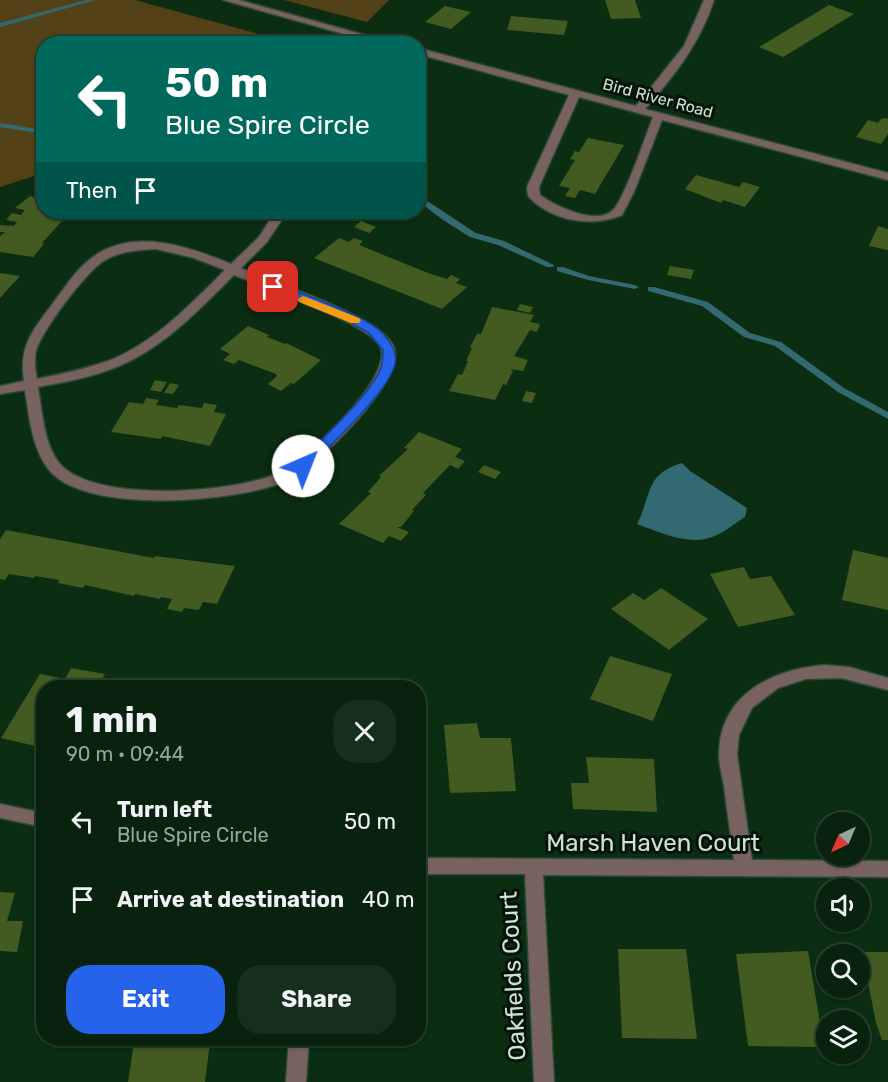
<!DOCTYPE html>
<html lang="en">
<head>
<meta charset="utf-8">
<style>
  body { margin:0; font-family:Rubik,sans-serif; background:#162f1c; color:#f1f3f6; height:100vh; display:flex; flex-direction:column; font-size:22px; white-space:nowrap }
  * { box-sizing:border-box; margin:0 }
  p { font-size:20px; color:#98a49e }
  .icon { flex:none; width:33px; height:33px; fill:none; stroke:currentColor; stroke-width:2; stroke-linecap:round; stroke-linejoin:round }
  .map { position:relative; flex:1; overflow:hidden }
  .sheet { position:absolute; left:36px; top:680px; width:390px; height:366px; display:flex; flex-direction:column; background:#08220e; border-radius:24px; box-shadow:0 2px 4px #0004,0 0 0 2px #293f2e }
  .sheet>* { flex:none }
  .guide { position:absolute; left:36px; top:36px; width:390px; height:183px; border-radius:24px; box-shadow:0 2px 4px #0004,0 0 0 2px #293f2e; background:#00695c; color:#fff; overflow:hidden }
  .needle { width:39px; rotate:224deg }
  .controls { position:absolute; left:816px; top:812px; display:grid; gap:12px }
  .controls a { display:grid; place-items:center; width:54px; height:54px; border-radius:50%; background:#08220e; box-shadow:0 2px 4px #0004,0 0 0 2px #293f2e; font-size:30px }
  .pin { position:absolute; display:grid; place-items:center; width:51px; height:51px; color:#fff; margin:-26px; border-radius:12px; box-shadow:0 3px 9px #0006 }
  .me { position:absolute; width:66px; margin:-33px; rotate:44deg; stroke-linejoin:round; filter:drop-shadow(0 0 4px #0008) }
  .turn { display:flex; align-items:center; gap:21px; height:126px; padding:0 30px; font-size:27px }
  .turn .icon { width:78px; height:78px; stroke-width:2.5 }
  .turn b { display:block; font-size:42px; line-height:51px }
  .then { display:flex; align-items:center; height:57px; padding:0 30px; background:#0003; gap:12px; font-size:22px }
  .round { display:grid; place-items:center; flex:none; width:63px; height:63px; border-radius:24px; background:#162f1c }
  .summary { display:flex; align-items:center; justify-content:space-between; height:102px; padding:0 30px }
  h1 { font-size:36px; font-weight:700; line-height:45px }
  .action { display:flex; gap:12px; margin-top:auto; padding:12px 30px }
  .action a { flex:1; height:69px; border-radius:24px; background:#2563eb; color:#fff; font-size:24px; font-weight:700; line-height:69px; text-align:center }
  .action a+a { background:#162f1c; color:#f1f3f6 }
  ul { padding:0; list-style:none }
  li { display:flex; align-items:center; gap:18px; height:78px; padding:0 30px }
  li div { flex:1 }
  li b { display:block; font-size:22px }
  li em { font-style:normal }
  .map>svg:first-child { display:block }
  .green { fill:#534217 }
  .water { fill:#336971 }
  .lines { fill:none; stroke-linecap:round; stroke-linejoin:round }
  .stream { fill:#336971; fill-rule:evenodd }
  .building { fill:#435a20 }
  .minor-casing { stroke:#2a4a31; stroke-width:3 }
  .minor { fill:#77625f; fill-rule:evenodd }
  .route { fill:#2563eb; stroke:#184099; stroke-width:1.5 }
  .slow { fill:#f59e0b }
  .labels { text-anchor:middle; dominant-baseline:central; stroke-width:6; stroke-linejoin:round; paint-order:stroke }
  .far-street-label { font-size:16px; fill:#cfe3d1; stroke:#051207 }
  .near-street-label { font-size:24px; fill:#cfe3d1; stroke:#051207 }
</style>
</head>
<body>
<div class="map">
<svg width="888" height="1082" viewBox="0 0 888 1082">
  <rect width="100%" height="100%" fill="#0b2d12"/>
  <path class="green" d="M0 0H135L291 43 44 44 43 173 0 187Z
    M284 0H389L367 22Z"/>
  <path class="water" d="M682 463 690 471 747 508 745 517C735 523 724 533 712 537 688 546 659 532 637 524 652 496 644 474 682 463Z"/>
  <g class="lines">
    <path class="stream" d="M86 0H96L0 27V23Z
      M0 123 44 130V134L0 127Z
      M418 195 476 233 504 241 554 265 553 267H547L498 245 470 237 443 220 418 201Z
      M557 267H563L589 276 635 285 639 287 635 289 588 280 557 271Z
      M648 287H654L708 302 750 333 781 342 844 388 888 412V419L838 392 775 346 744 337 702 306 648 291Z"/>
  </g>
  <path class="building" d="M605 0H635L641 18 611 19Z
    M829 5 854 14 783 57 759 47Z
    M445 6 471 12 451 29 425 22Z
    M511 16 568 21 564 35 507 30Z
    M886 118 888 119V134L881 144 856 137 868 120 878 123 881 119Z
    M588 138 624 145 595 194 580 190 575 198 565 196 570 188 559 186 575 160 570 159 575 151 579 152Z
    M696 175 739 187 743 182 760 187 745 207 723 200 721 203 685 189Z
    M44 191V212H69L62 221 42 243 44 244 33 257 0 252V236L5 232H0V225L14 226 17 222 6 220 12 213 21 215 25 210 15 208 30 196 37 198Z
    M180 212H223L218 218Z
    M361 221 376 227 369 233 354 227Z
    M878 226 888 229V250L869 246Z
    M339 238 349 242 354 238 363 241 359 245 428 273 447 279 451 275 460 279 456 283 467 287 442 309 314 258Z
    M670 266 694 270 691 279 667 275Z
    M0 273 20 276 0 298Z
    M520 304 533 307 530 313 517 310Z
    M492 307 534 315 530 322 540 324 537 332 530 330 514 356 528 360 523 371 510 369 513 371 506 385 503 384 495 400 449 391 458 374 462 375 468 361H466L472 348 470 347 477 334H481Z
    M248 326 269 335 267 337 285 344 286 343 321 360 294 384 291 383 281 391 268 384 277 376 276 374 239 360 234 364 223 360 230 354 220 349Z
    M155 380 167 382 161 392 150 390Z
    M170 383 179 385 173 394 164 393Z
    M526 391 536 393 532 403 522 401Z
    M146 398 159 400 156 405 177 408 179 405 202 408 204 403 217 405 214 412 226 414 210 446 162 436 161 439 111 432 129 402 143 404Z
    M419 432 462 449 455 457 465 461 458 469 450 465 423 493 426 495 412 510 414 511 401 527H397L409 532 401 541 389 536 383 543 339 524 371 493 368 492 381 477 379 476 408 449 404 448Z
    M484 465 501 472 495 479 478 472Z
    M6 530 154 558 155 556 235 566 217 604 203 602 199 610 184 608 182 612 167 609 172 599 161 597 160 599 135 594 134 596 85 585 83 588 58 583 59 580 35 576 34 578 9 574 5 580 0 579V539Z
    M853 550 888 558V610L842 600Z
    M744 567 750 579 771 576 795 615 738 627 710 574Z
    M661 588 708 619 669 650 611 609 633 593 644 600Z
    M610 656 672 674 653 721 590 699Z
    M71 668 105 674 98 687H44V748L1 738 40 674 65 679Z
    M477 723 480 738H511L516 791 450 793 444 725Z
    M586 757 654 759 657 812 573 809 571 783H589Z
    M0 892 15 893 7 921H23L17 952 0 951Z
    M618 949H686L697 1039 622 1038Z
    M808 951 824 1047 748 1046 736 954Z
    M862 952H888V1040H882L876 1023Z
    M134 1042H210L205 1082H128Z"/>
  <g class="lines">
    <g class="minor-casing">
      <path id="minor" d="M223 0H239L397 44H379Z
        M704 0H714C700 43 675 75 645 109L888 173V180L662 120 634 192 622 215C592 228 551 221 528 196L527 187 569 95 418 54V48L636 106 684 46ZM579 97 653 117C645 137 626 195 614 209 598 227 555 206 540 195L539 187Z
        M275 212H287L267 242 241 268C275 283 376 315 393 345 410 377 315 469 286 481 238 502 88 515 50 471 32 450 29 416 25 390L0 394V386L24 381C19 348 31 332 51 306 63 290 76 269 93 257 134 227 190 247 231 264L259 237ZM156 249 194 258 225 270C192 303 153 344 108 361 85 369 61 374 37 379 35 369 34 361 36 351 42 330 84 275 102 262 118 251 138 250 156 249ZM234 275C263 287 368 323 380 346 396 377 303 463 276 474 232 493 97 503 61 465 44 447 42 410 38 387 65 382 93 377 119 366 163 348 201 308 234 275Z
        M825 665 849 667 888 678V690L841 678 806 679 778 688 752 708 739 735 737 754 752 860 888 861V877L543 875 554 1082H534L525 874H418V858L734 860C731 836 727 811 724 786 722 776 719 765 719 754 720 694 773 669 825 665Z
        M0 804 44 813V827L0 818Z
        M289 1038H309L306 1082H286Z"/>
    </g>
    <use href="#minor" class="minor"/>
  </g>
  <path class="route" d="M273 284C293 289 363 316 378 329 388 338 398 350 395 364 388 393 329 446 307 469L303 471 296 466 298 463C318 442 376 391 382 364 383 360 383 355 383 350L369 333 350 322 269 289V285Z"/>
  <path class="slow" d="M303 296 359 318 361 320 359 323H351L299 302 297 299Z"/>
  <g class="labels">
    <g class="far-street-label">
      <text transform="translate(658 98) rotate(15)">Bird River Road</text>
    </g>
    <g class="near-street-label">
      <text x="653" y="843">Marsh Haven Court</text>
      <text transform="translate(513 976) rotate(-93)">Oakfields Court</text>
    </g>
  </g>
</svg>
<div class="controls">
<a><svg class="needle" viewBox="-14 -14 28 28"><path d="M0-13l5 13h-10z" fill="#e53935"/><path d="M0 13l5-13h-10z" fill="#98a49e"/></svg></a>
<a><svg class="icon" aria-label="sound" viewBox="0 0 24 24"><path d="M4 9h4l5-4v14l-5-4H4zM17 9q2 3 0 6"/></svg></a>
<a><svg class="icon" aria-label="search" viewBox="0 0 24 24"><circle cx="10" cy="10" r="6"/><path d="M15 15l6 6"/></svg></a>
<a><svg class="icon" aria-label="layers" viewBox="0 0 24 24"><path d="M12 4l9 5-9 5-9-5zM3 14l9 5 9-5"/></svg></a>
</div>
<div class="pin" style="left:273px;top:287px;background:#d93025"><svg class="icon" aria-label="arrive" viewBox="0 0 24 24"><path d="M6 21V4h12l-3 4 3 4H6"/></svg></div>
<svg class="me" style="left:303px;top:466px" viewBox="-20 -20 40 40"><circle r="19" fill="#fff"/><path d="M0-13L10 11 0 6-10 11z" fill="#2563eb"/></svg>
<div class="guide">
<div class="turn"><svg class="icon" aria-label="left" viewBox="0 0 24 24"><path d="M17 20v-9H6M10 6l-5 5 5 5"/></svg><div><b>50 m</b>Blue Spire Circle</div></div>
<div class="then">Then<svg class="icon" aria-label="arrive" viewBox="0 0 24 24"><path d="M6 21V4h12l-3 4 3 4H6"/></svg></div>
</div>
<section class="sheet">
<div class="summary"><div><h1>1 min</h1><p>90 m · 09:44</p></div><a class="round"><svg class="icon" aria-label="close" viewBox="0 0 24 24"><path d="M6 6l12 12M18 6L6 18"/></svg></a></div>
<ul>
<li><svg class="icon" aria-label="left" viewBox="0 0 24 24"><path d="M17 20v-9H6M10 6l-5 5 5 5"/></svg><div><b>Turn left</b><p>Blue Spire Circle</p></div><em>50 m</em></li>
<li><svg class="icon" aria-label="arrive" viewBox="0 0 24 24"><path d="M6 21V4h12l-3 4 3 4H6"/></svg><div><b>Arrive at destination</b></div><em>40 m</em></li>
</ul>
<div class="action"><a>Exit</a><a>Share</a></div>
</section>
</div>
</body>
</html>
